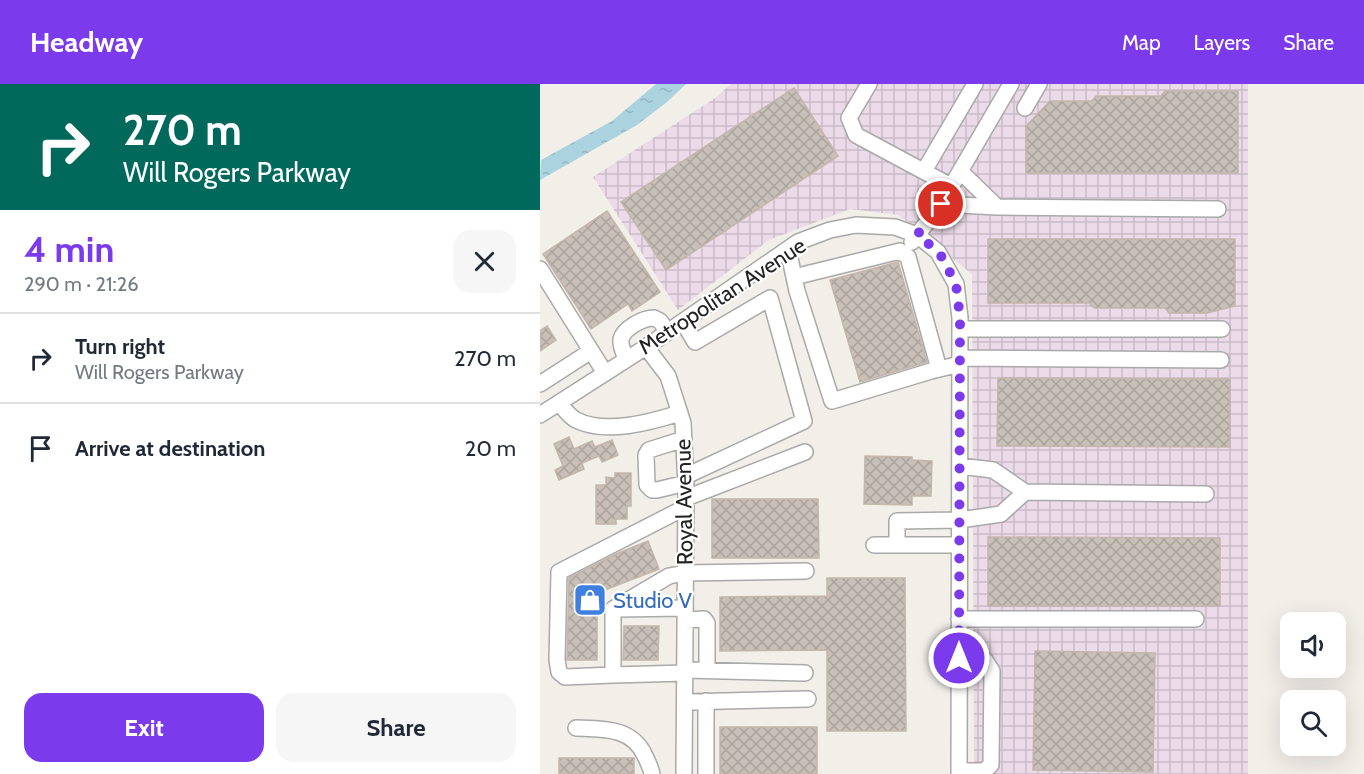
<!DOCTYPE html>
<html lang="en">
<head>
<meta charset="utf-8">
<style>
  body { margin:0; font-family:Cabin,sans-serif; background:#f6f6f7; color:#1f2937; height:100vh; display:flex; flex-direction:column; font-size:22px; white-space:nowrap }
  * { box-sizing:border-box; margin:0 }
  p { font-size:20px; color:#747a83 }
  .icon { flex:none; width:33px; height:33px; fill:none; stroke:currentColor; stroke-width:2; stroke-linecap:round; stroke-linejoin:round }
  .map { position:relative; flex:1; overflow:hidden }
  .sheet { display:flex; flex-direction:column; background:#fff; width:540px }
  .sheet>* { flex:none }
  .hud { background:#00695c; color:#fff; overflow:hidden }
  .fabs { position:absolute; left:740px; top:528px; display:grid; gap:12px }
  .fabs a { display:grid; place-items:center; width:66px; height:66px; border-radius:12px; background:#fff; box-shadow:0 6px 24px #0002; font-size:30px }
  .pin { position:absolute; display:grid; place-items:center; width:51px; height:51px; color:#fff; margin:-26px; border:3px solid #fff; border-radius:50%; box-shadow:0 2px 6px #0007 }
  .me { position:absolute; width:66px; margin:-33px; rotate:0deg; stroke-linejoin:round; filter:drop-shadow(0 0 4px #0008) }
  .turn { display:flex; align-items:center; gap:21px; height:126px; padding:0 24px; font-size:27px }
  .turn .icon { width:78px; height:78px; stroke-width:2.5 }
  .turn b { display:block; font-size:42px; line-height:51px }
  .round { display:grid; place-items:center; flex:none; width:63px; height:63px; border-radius:18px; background:#f6f6f7 }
  .overview { display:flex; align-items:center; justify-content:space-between; height:102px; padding:0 24px }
  h1 { font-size:36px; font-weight:800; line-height:45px; color:#7c3aed }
  .cta { display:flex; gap:12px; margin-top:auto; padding:12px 24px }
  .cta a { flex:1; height:69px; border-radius:18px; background:#7c3aed; color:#fff; font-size:24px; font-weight:800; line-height:69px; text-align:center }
  .cta a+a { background:#f6f6f7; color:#1f2937 }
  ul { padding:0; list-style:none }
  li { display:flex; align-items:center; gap:18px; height:90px; padding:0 24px; border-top:2px solid #e0e1e3 }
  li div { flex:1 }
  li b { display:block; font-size:22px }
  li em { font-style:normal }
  header { display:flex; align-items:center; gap:36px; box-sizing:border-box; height:84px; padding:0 30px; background:#7c3aed; color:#fff }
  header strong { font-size:28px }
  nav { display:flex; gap:33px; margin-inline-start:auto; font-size:21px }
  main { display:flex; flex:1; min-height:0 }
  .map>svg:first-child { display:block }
  .industrial { fill:url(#industrial-grid) }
  .water { fill:url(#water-ripples) }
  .building { fill:url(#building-cross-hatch); stroke:#c4b6ab; stroke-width:1.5 }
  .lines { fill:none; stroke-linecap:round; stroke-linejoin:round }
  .minor-casing { stroke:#a9a9a9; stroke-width:18 }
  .minor { stroke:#fff; stroke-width:15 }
  .route { stroke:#7c3aed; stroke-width:10; stroke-dasharray:0 18 }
  .labels { text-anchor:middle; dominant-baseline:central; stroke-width:4.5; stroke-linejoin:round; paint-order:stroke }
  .street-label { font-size:22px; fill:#222; stroke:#fff }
  .shop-label { font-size:22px; fill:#366cbe; stroke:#fff; text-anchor:start }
</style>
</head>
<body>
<header>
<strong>Headway</strong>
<nav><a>Map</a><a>Layers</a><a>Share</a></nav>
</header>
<main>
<section class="sheet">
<div class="hud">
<div class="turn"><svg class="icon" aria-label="right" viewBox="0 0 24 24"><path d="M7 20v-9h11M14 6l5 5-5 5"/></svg><div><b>270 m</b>Will Rogers Parkway</div></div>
</div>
<div class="overview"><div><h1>4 min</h1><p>290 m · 21:26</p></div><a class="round"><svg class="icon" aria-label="close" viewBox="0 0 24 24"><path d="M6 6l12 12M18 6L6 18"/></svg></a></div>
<ul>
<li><svg class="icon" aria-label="right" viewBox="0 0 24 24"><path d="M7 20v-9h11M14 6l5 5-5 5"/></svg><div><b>Turn right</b><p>Will Rogers Parkway</p></div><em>270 m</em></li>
<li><svg class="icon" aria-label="arrive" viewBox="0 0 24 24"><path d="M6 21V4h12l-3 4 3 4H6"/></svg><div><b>Arrive at destination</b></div><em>20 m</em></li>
</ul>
<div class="cta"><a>Exit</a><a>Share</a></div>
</section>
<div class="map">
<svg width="824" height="690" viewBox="0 0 824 690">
  <defs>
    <pattern id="industrial-grid" width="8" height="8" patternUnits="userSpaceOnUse" patternTransform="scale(1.5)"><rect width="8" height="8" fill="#ebdbe8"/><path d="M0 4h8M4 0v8" fill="none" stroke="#c9bcc7"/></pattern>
    <pattern id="water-ripples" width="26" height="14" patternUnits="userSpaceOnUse" patternTransform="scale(1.5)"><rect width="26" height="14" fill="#aad3df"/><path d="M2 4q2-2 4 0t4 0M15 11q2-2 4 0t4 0" fill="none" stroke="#92b5bf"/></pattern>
    <pattern id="building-cross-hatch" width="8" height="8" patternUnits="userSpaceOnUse" patternTransform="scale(1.5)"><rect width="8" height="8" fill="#c7bfb8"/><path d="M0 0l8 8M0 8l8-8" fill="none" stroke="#aba49e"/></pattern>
  </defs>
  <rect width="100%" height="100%" fill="#f2efe9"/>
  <path class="industrial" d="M191 0H708V690H434L432 190 358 131 310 125 229 156 138 226 53 93 175 14Z"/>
  <path class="water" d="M116 0H146L127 18 97 41 0 96 1 76 72 37Z"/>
  <path class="building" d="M254 4 298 72 126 186 81 118Z
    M625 7H698V89H486V42L510 17H552L556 12H621Z
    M67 127 120 208 92 227 88 220 51 245 3 170Z
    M448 155H695V222L667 229H629L625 224H554L549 219H448Z
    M358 178 387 278 320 298 290 196Z
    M7 242 16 256 0 267V247Z
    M458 294 690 295V363L457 362Z
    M29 353 34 365 52 357 55 363 72 356 78 371 62 378 59 372 42 379 44 385 19 396 15 386 23 382 14 360Z
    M325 372 372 373V376L392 377 391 412H372V421L324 420Z
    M75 389H91V422H87V435H76V440H56V401H66V393L75 394Z
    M172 415H278L279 474H172Z
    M448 453 680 454V522H448Z
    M108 457 119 485 57 509V576H27L29 494 76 470Z
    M287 494H365L366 647H287V566L180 567V513L287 512Z
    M84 542H119L118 576H83Z
    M495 567 615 569 613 688 493 686Z
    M180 643H277V690H180Z
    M19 674H94V690H19Z"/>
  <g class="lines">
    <g class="minor-casing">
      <path id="minor" d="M329 0 309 34 316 51 411 102
        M485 24 499 0
        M384 87 435 0
        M420 87 457 123
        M401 120 457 123 678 125
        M372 158 401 120 471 0
        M248 165 257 207 292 317 391 287 420 280
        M0 185 65 289
        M254 193 360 167 368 173 399 285
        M143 238 155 258 230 214 264 337 146 392
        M420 245H682
        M106 263 128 292 143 339 146 403 144 690
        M420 274 681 276
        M86 275C84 269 80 262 81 255 84 244 103 234 114 234L120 237 128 248
        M0 300 51 267
        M19 319C24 325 30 333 36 336 66 351 111 338 140 329
        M0 331 106 263 258 158 290 146 316 141 355 143 377 151 398 168 416 200 420 234 419 690
        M144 355 109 366 106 371 107 401 112 406H117L146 399
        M485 408 666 410
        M146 414 265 368
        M334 461H419
        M357 461V437L420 436 461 430 485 408 453 386 420 382
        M76 525 145 524
        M419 535H656
        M145 536 164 535 167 539V586
        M145 586 265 589
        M145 589 73 591V525L129 492 145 489 266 487
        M73 591 25 593 19 588 17 576 19 488 146 423
        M166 617V690
        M145 618 268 615
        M36 644C63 645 92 643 105 672 108 678 111 684 112 690
        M419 687H444L451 681 452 587 445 576 439 574H419"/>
    </g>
    <use href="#minor" class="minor"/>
  </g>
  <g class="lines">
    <path class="route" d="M401 120 377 151 399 168 416 200 420 234 419 574"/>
  </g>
  <defs>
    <g id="shop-square" transform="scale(1.725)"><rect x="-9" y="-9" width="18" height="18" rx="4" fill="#3f7fe0" stroke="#fff"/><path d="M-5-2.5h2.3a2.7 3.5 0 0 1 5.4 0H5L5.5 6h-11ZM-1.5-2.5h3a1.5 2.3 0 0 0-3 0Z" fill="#fff"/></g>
  </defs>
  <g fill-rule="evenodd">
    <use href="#shop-square" x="50" y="516"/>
  </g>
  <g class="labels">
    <g class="street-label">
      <text transform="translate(182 212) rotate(-33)">Metropolitan Avenue</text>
      <text transform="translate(144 418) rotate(-91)">Royal Avenue</text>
    </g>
    <g class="shop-label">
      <text x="73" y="516">Studio V</text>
    </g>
  </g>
</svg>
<div class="fabs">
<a><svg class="icon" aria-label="sound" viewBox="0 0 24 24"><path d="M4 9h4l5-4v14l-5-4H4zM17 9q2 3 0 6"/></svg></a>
<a><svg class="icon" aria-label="search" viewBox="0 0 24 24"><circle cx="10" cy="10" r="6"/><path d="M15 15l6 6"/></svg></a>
</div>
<div class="pin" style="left:401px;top:120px;background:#d93025"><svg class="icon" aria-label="arrive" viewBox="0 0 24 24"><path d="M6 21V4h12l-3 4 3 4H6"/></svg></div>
<svg class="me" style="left:419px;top:574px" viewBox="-20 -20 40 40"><circle r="17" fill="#7c3aed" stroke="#fff" stroke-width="3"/><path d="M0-11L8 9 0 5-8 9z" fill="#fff"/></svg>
</div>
</main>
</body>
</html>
